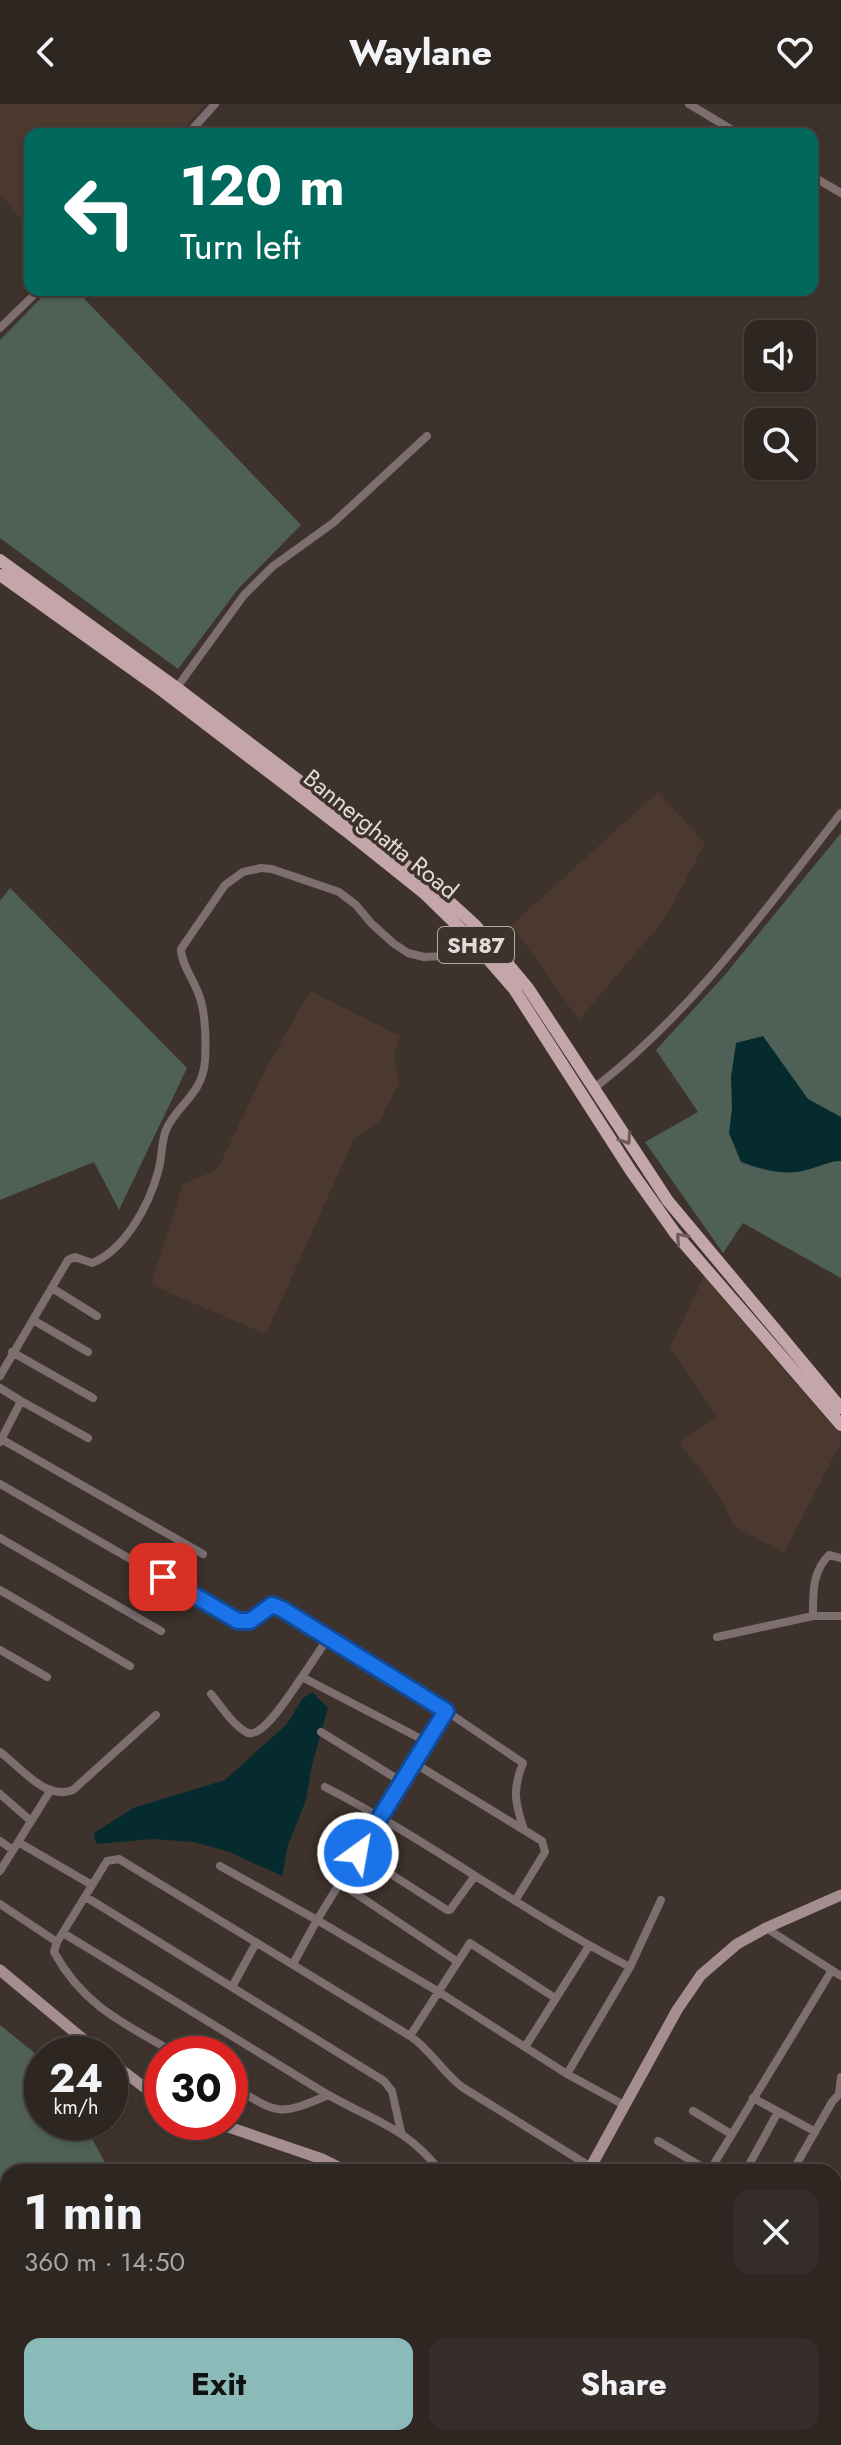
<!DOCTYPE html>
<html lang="en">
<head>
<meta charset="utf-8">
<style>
  body { margin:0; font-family:Jost,sans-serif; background:#362e2a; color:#f1f3f6; height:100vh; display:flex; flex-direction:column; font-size:30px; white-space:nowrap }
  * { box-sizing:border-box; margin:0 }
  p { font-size:26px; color:#a7a5a5 }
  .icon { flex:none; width:44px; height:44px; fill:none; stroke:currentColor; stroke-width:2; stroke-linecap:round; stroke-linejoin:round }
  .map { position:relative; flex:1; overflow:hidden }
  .panel { position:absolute; left:0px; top:2060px; width:842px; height:282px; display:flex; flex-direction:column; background:#2e2621; border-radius:24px 24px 0 0; box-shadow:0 2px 6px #0004,0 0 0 2px #49433f }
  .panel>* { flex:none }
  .guide { position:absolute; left:24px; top:24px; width:794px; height:168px; border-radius:16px; box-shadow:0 2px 6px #0004,0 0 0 2px #49433f; background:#00695c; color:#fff; overflow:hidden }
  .tools { position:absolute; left:744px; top:216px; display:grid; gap:16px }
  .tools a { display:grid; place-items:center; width:72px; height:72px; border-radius:16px; background:#2e2621; box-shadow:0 2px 6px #0004,0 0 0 2px #49433f; font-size:40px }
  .speed { position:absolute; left:24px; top:1932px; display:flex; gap:16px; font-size:40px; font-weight:700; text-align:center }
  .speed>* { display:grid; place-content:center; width:104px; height:104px; border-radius:50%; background:#2e2621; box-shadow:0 2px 6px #0004,0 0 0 2px #49433f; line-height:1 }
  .speed small { font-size:20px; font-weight:400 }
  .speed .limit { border:12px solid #d22; background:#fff; color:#111 }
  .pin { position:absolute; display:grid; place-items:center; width:68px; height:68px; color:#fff; margin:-34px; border-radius:16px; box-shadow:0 4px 12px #0006 }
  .me { position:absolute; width:88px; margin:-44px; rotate:32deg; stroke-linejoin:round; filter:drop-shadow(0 0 6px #0008) }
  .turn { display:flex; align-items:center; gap:28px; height:168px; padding:0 24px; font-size:36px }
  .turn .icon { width:104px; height:104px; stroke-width:2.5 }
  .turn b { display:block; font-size:56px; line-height:68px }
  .round { display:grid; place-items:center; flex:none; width:84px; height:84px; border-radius:16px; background:#362e2a }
  .overview { display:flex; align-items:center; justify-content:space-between; height:136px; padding:0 24px }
  h1 { font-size:48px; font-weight:700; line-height:60px }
  .button { display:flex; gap:16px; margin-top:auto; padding:16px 24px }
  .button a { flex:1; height:92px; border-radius:16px; background:#8bbbb9; color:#111; font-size:32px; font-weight:700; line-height:92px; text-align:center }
  .button a+a { background:#362e2a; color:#f1f3f6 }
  header { display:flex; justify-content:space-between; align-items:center; height:104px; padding:0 24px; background:#2e2621; font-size:36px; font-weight:700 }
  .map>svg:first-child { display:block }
  .built { fill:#4b3930 }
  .green { fill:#4f6156 }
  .water { fill:#052b2f }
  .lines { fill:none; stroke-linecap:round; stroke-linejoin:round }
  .street { stroke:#7d6e70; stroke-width:8 }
  .secondary { stroke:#a58e91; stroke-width:11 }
  .primary { stroke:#c4a6aa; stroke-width:12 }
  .oneway { stroke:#6d5b58 }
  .route-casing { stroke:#114b97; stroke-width:20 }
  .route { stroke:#1a73e8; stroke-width:14 }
  .labels { text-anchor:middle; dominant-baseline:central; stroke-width:7; stroke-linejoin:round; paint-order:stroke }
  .shield { fill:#3e332c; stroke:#b2a9a4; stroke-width:2 }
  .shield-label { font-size:22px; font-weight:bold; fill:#e3dbd7 }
  .street-label { font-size:24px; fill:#e3dbd7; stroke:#3e332c }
</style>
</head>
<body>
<header><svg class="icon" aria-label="back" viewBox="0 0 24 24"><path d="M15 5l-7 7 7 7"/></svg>Waylane<svg class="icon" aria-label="heart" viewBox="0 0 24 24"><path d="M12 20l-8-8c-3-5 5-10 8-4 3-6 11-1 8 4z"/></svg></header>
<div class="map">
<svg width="841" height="2341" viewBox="0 0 841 2341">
  <rect width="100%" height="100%" fill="#3e332c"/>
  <path class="built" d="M0 0H206L178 30H30V126L0 89Z
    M658 688 705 739 666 813 579 916 512 821Z
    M310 887 400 932 394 951 399 979 379 1018 354 1035 266 1230 151 1181 183 1080 217 1066 266 965Z
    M704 1172 841 1332V1338L784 1449 734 1422 720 1393 680 1338 717 1312 670 1243Z"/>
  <path class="green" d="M49 186H76L301 421 238 485 178 565 0 434V236Z
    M841 729V1174L743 1119 723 1149 645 1038 698 1008 656 946 724 872Z
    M10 784 187 964 119 1106 94 1058 0 1096V797Z
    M0 1921 42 1955V2018H83L110 2068H8V2334H269L274 2341H0Z"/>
  <path class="water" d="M763 932 808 995 841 1013V1057C830 1057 821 1062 810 1065 786 1073 764 1066 741 1058L729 1029 732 1004 731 973 736 939Z
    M312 1588 328 1604 312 1661 306 1696 288 1741 282 1772 227 1747 193 1738 154 1735 96 1740 94 1729 133 1704 225 1676 287 1620 302 1595Z"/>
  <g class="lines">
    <path class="street" d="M689 0 739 30
      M188 30 215 0
      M812 72 841 89
      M0 224 39 186
      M175 586 244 491 272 463 333 419 427 332
      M593 985C692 909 765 806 841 709
      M52 1184 97 1212
      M33 1216 88 1248
      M12 1248 93 1294
      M0 1272 68 1156 75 1153 92 1159C125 1146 149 1101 158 1068 162 1055 161 1039 166 1026 177 1000 202 992 205 957 206 937 206 910 199 891 194 876 181 860 181 845L225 781 243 768 261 764 272 765 339 788 356 801 371 819 393 839 408 849 424 853 444 852 467 831
      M0 1284 21 1297 0 1338
      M21 1297 88 1334
      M1 1335 203 1450
      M0 1380 238 1517H250L272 1501 282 1505 446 1607 317 1816 439 1888 567 1970 624 2001
      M0 1434 161 1527
      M0 1486 130 1562
      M813 1512C813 1489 812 1468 829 1451L841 1454
      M717 1533 813 1512H841
      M328 1534 302 1573 427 1638
      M0 1546 47 1573
      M211 1590C221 1602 232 1620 246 1628 262 1638 293 1585 302 1573
      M446 1607 523 1659C512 1686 515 1699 524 1726
      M321 1628 402 1678
      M0 1648C21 1663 45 1697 73 1686L156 1611
      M414 1659 542 1737 545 1748 515 1797
      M325 1683C430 1737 524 1809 630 1863
      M0 1690 31 1717
      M0 1737 13 1746
      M18 1738 92 1781
      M358 1749 447 1806H450L474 1773
      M220 1762 317 1816 293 1860
      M0 1767 50 1687
      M340 1779 458 1858
      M86 1793 384 1977 392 1987 401 2028
      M0 1800 57 1838 107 1757 119 1755 410 1932C431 1946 442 1968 462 1983L591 2063
      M766 1824 841 1872
      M63 1829C149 1881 235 1934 320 1986 369 2016 404 2020 441 2068
      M57 1838 54 1848C84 1903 125 1920 177 1950
      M232 1883 256 1839
      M410 1932 470 1839 555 1894
      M525 1943 589 1842
      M567 1970 630 1863 661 1796
      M230 1981C278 2009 276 2014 328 1991
      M839 1989 841 1973
      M753 1994 814 2027
      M693 2007 731 2030
      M658 2037 709 2067
      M709 2068 832 1866
      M745 2068 778 2008
      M792 2068 832 1998 841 1988
      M834 2083 841 2086
      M834 2119 841 2122
      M834 2167 841 2169
      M834 2279 841 2283
      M840 2326H841
      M658 2334 667 2341
      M763 2334 773 2341
      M738 2341 740 2334"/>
    <path class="secondary" d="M0 1866 101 1950
      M110 1957 162 1997
      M214 2018 322 2055 348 2068
      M588 2068 677 1906 701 1871 737 1840 766 1824 841 1791"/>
    <path class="primary" d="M0 456 177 584 314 688 429 779 476 822 528 884 668 1097 841 1304
      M0 471 156 582 350 730 424 789 467 831 514 885 631 1067 675 1129 841 1321"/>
  </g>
  <defs><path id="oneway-chevron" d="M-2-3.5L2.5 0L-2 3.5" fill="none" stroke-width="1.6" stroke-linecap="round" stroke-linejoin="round" transform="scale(2)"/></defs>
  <g class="oneway">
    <use href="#oneway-chevron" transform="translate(626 1035) rotate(56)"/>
    <use href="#oneway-chevron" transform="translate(681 1134) rotate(-131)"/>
  </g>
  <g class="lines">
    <g class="route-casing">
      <path id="route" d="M163 1473 238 1517H250L272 1501 282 1505 446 1607 358 1749"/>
    </g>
    <use href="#route" class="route"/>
  </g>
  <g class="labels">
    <rect class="shield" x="438" y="823" width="76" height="36" rx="6"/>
    <g class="shield-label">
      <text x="476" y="841">SH87</text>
    </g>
    <g class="street-label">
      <text transform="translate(381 730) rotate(39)">Bannerghatta Road</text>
    </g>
  </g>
</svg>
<div class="tools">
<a><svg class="icon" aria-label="sound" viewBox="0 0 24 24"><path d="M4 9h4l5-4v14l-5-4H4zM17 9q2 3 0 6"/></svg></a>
<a><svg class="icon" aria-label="search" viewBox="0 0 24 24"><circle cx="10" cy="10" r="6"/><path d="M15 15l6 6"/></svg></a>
</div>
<div class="speed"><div>24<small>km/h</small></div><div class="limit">30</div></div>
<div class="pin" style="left:163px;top:1473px;background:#d93025"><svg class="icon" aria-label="arrive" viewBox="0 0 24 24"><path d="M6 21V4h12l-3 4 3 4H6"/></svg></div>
<svg class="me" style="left:358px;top:1749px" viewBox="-20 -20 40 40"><circle r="17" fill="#1a73e8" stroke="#fff" stroke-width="3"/><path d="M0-11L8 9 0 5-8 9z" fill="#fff"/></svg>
<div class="guide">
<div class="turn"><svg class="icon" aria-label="left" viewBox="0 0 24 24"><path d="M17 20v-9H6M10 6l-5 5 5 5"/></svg><div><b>120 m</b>Turn left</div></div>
</div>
<section class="panel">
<div class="overview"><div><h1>1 min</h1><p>360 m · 14:50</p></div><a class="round"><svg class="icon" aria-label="close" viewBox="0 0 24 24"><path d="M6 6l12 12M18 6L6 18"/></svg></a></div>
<div class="button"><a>Exit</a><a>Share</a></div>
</section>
</div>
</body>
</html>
